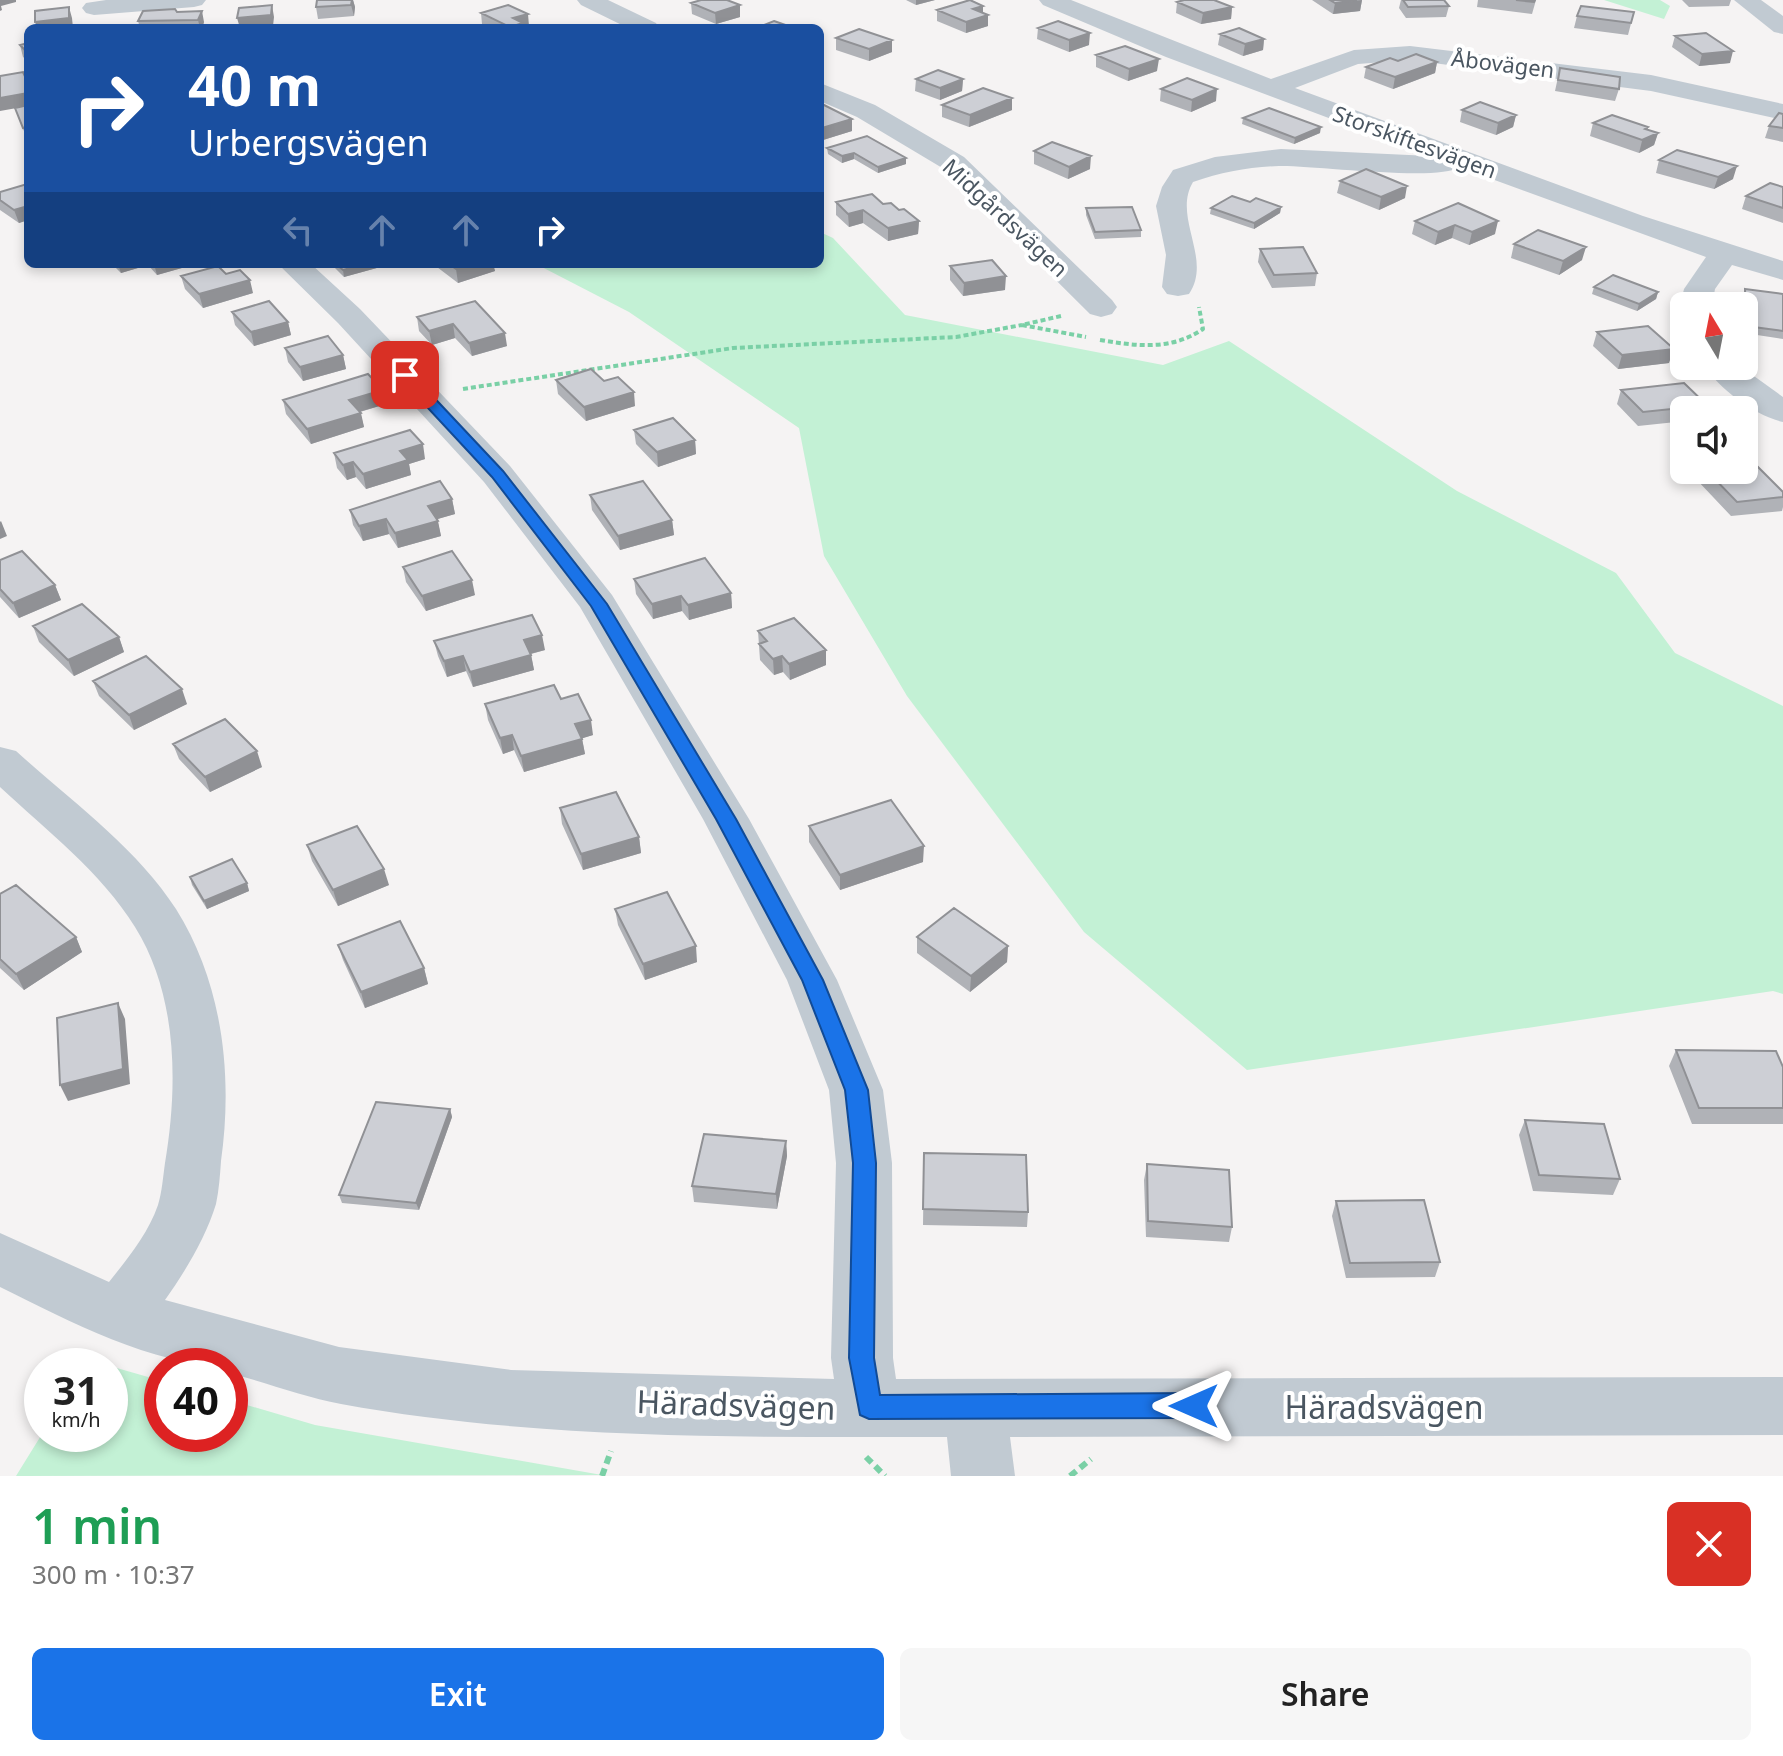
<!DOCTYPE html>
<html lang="en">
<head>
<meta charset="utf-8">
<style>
  body { margin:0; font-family:"Noto Sans",sans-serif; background:#f6f6f6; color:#222; height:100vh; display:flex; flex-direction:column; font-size:30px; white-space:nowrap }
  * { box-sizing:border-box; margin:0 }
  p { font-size:26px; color:#767676 }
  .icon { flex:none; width:44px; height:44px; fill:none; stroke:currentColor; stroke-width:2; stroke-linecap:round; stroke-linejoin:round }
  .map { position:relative; height:1476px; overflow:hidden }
  .panel { display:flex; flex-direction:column; background:#fff; flex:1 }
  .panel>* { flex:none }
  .hud { position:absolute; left:24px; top:24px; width:800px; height:244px; border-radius:12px; box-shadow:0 4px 12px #0003; background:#1a4fa0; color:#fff; overflow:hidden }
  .needle { width:52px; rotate:350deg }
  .tools { position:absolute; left:1670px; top:292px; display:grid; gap:16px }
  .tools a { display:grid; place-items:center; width:88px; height:88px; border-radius:12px; background:#fff; box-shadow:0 4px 12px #0003; font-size:40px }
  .speed { position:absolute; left:24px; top:1348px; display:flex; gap:16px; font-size:40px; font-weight:700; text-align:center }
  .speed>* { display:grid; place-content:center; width:104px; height:104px; border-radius:50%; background:#fff; box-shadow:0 4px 12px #0003; line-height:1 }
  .speed small { font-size:20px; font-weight:400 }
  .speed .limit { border:12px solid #d22; background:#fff; color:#111 }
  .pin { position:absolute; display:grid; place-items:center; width:68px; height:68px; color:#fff; margin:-34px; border-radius:16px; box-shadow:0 4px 12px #0006 }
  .me { position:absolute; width:88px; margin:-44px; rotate:270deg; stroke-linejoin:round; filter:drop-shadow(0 0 6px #0008) }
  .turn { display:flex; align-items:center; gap:28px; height:168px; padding:0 32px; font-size:36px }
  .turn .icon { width:104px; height:104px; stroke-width:2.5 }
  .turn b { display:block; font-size:56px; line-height:68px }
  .lanes { display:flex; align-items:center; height:76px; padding:0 32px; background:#0003; justify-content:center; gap:40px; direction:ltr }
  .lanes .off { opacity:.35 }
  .round { display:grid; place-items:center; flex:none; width:84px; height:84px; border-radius:12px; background:#f6f6f6 }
  .headline { display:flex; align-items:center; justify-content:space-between; height:136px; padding:0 32px }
  h1 { font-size:48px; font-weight:600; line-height:60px; color:#1e9e55 }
  .button { display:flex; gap:16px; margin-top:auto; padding:16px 32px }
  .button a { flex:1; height:92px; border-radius:12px; background:#1a73e8; color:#fff; font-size:32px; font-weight:600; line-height:92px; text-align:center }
  .button a+a { background:#f6f6f6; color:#222 }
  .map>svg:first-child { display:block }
  .green { fill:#c3f1d5 }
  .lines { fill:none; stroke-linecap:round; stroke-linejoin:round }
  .path-far1 { stroke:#7ad0a6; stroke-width:4; stroke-dasharray:5 3; stroke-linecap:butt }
  .path { stroke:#7ad0a6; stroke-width:6; stroke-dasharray:8 5; stroke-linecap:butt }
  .minor { fill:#c1cad2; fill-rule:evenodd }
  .wall { fill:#b0b2b7 }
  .shaded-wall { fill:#909195 }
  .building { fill:#cdcfd5; stroke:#909195; stroke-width:2 }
  .route { fill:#1a73e8; stroke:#114b97; stroke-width:2 }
  .labels { text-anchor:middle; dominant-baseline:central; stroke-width:8; stroke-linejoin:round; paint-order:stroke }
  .far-street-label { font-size:22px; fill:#4a5661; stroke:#fff }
  .near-street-label { font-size:32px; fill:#4a5661; stroke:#fff }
</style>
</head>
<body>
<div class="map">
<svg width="1783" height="1476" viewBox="0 0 1783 1476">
  <rect width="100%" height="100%" fill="#f5f3f3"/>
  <path class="green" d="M1604 0H1660L1670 6 1664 19Z
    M820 232 833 238 905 315 1163 365 1229 341 1457 491 1616 573 1675 653 1783 706V994L1773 991 1247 1070 1084 932 907 696 824 556 799 428 629 312 536 264H820Z
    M89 1360 162 1381V1434H230V1400L315 1425 602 1475 16 1476 42 1434H110V1366H85Z"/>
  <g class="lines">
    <path class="path-far1" d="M1061 316 1022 325 1086 337
      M1100 340C1136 346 1171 351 1203 329L1199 307
      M463 389 733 348 956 337 1022 325"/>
    <path class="path" d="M866 1457 885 1476
      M602 1476 611 1451
      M1070 1476 1091 1459"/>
    <path class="minor" d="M206 0 202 5 194 7 94 15 86 13 82 8 86 3 106 0Z
      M577 0H608L656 23 659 28H628L581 5Z
      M1039 0H1071L1271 79 1354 50 1410 46 1651 75 1783 104V120L1651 91 1410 60 1358 64 1295 88 1643 216 1783 261V280L1732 265 1715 289 1712 306H1684V312L1680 306 1684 289 1706 257 1459 167C1440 182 1312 165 1279 166 1249 167 1222 172 1193 182 1172 217 1213 259 1189 294L1178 296 1167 294 1162 287 1166 255 1156 206 1162 187 1173 170 1215 157 1281 149 1430 156 1166 57 1043 5Z
      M1734 0H1761L1783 16V34L1774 32Z
      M820 83 875 105 964 157 1112 300 1117 307 1112 314 1101 317 1090 314 944 169 857 117 820 101Z
      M278 264H311L360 309 510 466 612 595 749 819 837 980 883 1090 892 1163 893 1358 896 1379 1783 1377V1435L1010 1437 1015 1476H951L947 1437C747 1437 538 1440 341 1404 304 1397 267 1383 230 1373V1366C151 1366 70 1321 0 1287V1233L109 1282C128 1258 148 1234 158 1205 162 1192 163 1177 165 1163 178 1086 178 996 135 927 101 872 46 830 0 787V747L16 751C70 800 136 847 176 909 223 984 233 1076 221 1161 220 1175 219 1190 216 1204 206 1237 185 1272 165 1300L339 1347 511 1370 834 1379 831 1358 836 1163 829 1090 787 980 703 819 580 607 484 482 338 323Z
      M1704 366H1740L1783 397V422C1754 415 1721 390 1704 366Z"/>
  </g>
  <path class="wall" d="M353 0 355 7 354 16 318 19 316 7Z
    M906 0H935L916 5Z
    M1312 0H1362L1360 11 1333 14Z
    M1401 0H1444L1449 6 1446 17 1406 18 1399 8Z
    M1478 0H1536L1532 14 1477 7Z
    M1682 0H1731L1729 6 1689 7Z
    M1177 2 1232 7 1231 19 1201 24 1176 13Z
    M691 3 740 5V17L716 24 692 14Z
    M983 6V13L988 15V26L966 33 937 21V10Z
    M177 12 204 22 202 28H140L138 21Z
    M1634 12 1628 35 1574 28 1577 16Z
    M481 13 529 26 523 28H491L482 24Z
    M1038 28 1089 45 1069 52 1037 39Z
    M1220 34 1264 39 1263 50 1243 56 1218 45Z
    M1675 36 1730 63 1699 66 1672 47Z
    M836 38 892 52 869 61 836 50Z
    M28 43V61L23 57 20 45Z
    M1096 55 1157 71 1128 81 1096 67Z
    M1398 61 1437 62 1435 73 1393 89 1364 78 1366 67Z
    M1560 68 1619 89 1615 101 1555 91Z
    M916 79H963L962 91 940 100 915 91Z
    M1161 89 1216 101 1191 112 1160 101Z
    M1012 98V110L969 127 942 117V105Z
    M820 103 852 119V131L823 140 820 139Z
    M1462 110 1516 115 1513 127 1496 135 1460 122Z
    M1783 114V142L1765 138 1769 126Z
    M1243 118 1320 133 1294 144 1242 124Z
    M1593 123 1648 127 1647 130 1658 133 1654 145 1639 153 1590 136Z
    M827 148 906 158V164L878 173 854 159 842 163 828 154Z
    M1034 151 1090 169 1068 179 1034 164Z
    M1659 160 1733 179 1714 189 1656 173Z
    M1340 181 1405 198 1379 210 1337 193Z
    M28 184V220L19 223 0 210V192Z
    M1783 187V223L1742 209 1746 196Z
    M836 202 883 204 899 210 919 221 918 234 888 241 863 223 849 227 836 215Z
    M1250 202 1281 207 1280 213 1254 229 1210 214 1211 208Z
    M1458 203 1495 234 1469 245 1452 238 1435 245 1412 234 1415 221Z
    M1086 208 1141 230V237L1095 239 1086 215Z
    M1514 244 1582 260 1559 275 1511 258Z
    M1260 249 1317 273 1315 286 1272 288 1258 262Z
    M112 264H196L157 275 148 265 121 273Z
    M331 264H383L384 266 344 277Z
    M433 264H493L495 271 458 283Z
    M950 266 1005 290 963 296 950 280Z
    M226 274 253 293 203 308 185 289 181 276Z
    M1594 287 1658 292 1656 299 1637 311 1592 294Z
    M1745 289 1783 294V339L1744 333 1743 295Z
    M475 301 507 346 472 356 455 338 432 345 419 331 417 317Z
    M232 312 288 322 291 335 254 346 235 325Z
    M1597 332 1669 363 1618 369 1593 346Z
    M285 348 343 355 346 369 303 381 288 362Z
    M556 380 635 406 586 421 558 394Z
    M383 390 386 404 360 412 364 427 311 444 286 414 283 400Z
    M1621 390 1712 410H1684V430L1676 422 1638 426 1617 404Z
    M634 430 695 440 696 454 658 467 636 444Z
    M334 453 425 459 409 464 411 475 366 489 356 477 347 480 337 468Z
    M1699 470H1744L1783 492V507L1782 511 1731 516 1696 479Z
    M590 495 672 520 674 535 620 550 592 510Z
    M452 499 455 514 437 519 441 536 398 548 389 534 363 541 353 525 350 510Z
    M0 560 55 585 61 600 19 618 0 597Z
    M403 567 475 595 426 611 406 582Z
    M634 579 731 593 732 608 689 620 682 611 653 619 636 594Z
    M33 626 119 637 124 652 74 676 39 642Z
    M758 631 826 665 790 680 783 672 774 675 760 660Z
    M434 641 545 650 531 654 534 670 473 687 466 671 447 677 438 656Z
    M93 681 187 704 134 730 99 696Z
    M561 699 593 735 582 738 585 754 524 772 514 750 503 754 488 720 485 704Z
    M173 744 262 767 210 792 179 759Z
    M560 808 639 837 641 853 583 870 562 824Z
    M809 826 923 862 840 890 809 842Z
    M307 845 389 885 338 906 312 861Z
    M190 877 247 883 249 891 207 909 192 885Z
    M0 894 76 937 82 952 24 990 0 968Z
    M615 909 697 962 645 980 618 925Z
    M917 937 1008 946 1007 962 970 992 917 953Z
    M338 945 424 968 428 984 365 1008 343 960Z
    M1676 1050 1783 1067V1124H1692L1669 1066Z
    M450 1109 452 1117 419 1210 342 1203 339 1195Z
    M1525 1120 1620 1179 1613 1195 1533 1191 1519 1135Z
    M786 1141 787 1156 777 1209 694 1202 692 1186Z
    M924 1153 1028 1212 1027 1227 923 1225Z
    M1147 1164 1232 1227 1229 1242 1146 1237 1144 1180Z
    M1336 1201 1440 1262 1435 1277 1346 1278 1332 1216Z"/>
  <path class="shaded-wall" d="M0 0H16V2L1 6 2 10 0 11Z
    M352 0H353L355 7 354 16 351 5Z
    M916 0H935L916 5Z
    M1362 0 1360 11 1333 14 1335 3Z
    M272 5 274 17 273 26 240 28 237 18Z
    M740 5V17L716 24 715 13Z
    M983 6V17L988 15V26L966 33V22L973 9Z
    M69 7 72 18 73 28H37L35 22Z
    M1232 7 1231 19 1201 24 1203 13Z
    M202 11 204 22 202 28H200L198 20Z
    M528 14 529 26 523 28H510L513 18Z
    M1090 33 1089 45 1069 52V40Z
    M1264 39 1263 50 1243 56 1245 44Z
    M892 40V52L869 61V49Z
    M1733 51 1730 63 1699 66 1702 54Z
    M1159 59 1157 71 1128 81 1129 69Z
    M1437 62 1435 73 1393 89 1395 77Z
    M963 79 962 91 940 100V88Z
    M1217 89 1216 101 1191 112 1192 100Z
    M28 93V106L0 111V98Z
    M1012 98V110L969 127 970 115Z
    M1516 115 1513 127 1496 135 1498 123Z
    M852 119V131L823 140 822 128Z
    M28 127V140H27L23 128Z
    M1321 127 1320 133 1294 144 1295 138Z
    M1648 127 1645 139 1658 133 1654 145 1639 153 1645 129Z
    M854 153V159L842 163V156Z
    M1091 156 1090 169 1068 179 1069 167Z
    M906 158V164L878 173V167Z
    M1737 166 1733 179 1714 189 1718 177Z
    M1407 186 1405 198 1379 210 1381 197Z
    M28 206V220L19 223 14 210Z
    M1281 207 1280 213 1254 229V223Z
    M863 210V223L849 227 848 214Z
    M919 221 918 234 888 241V228Z
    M1498 221 1495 234 1469 245 1472 232Z
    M1455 225 1452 238 1435 245 1438 232Z
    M1586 247 1582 260 1559 275 1563 261Z
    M118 264H147L148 265 121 273Z
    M154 264H196L157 275Z
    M365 264H383L384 266 344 277 343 270Z
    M472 264H493L495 271 458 283 456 269Z
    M1006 276 1005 290 963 296 964 283Z
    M250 280 253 293 203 308 199 294Z
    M1658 292 1656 299 1637 311 1639 304Z
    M288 322 291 335 254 346 251 332Z
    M453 324 455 338 432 345 429 331Z
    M505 333 507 346 472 356 469 343Z
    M1674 349 1669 363 1618 369 1622 355Z
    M343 355 346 369 303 381 300 367Z
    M383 390 386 404 352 414 349 400Z
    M634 392 635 406 586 421 584 407Z
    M361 413 364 427 311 444 307 429Z
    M695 440 696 454 658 467 657 452Z
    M423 444 425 459 409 464 411 475 366 489 363 474 400 451Z
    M353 462 356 477 347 480 343 465Z
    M452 499 455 514 431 521 428 506Z
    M386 519 389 534 363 541 359 526Z
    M672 520 674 535 620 550 618 536Z
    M1 521 7 536 0 539V522Z
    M438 521 441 536 398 548 395 533Z
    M472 580 475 595 426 611 422 596Z
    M55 585 61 600 19 618 13 603Z
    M731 593 732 608 689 620 688 605Z
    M681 596 682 611 653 619 652 604Z
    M542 635 545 650 526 655 524 640Z
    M119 637 124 652 74 676 68 660Z
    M826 650V665L790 680 789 664Z
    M531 655 534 670 473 687 470 672Z
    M463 656 466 671 447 677 444 661Z
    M782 656 783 672 774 675 773 659Z
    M182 689 187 704 134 730 129 715Z
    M591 720 593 735 577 740 575 724Z
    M512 735 514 750 503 754 500 738Z
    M582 739 585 754 524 772 521 756Z
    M257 751 262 767 210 792 205 777Z
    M639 837 641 853 583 870 581 854Z
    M924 846 923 862 840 890V875Z
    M384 869 389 885 338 906 333 890Z
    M247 883 249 891 207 909 204 901Z
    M76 937 82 952 24 990 16 974Z
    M696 946 697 962 645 980 643 964Z
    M1008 946 1007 962 970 992 971 976Z
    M424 968 428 984 365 1008 361 992Z
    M118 1003 125 1019 130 1084 68 1101 60 1085Z
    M450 1109 452 1117 419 1210 416 1203Z
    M786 1141 787 1156 777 1209 776 1194Z"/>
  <path class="building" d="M317 0H352L351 5 316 7Z
    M701 0H727L740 5 715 13 691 3Z
    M970 0 983 6 973 9 988 15 966 22 937 10Z
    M1184 0H1214L1232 7 1203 13 1177 2Z
    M1330 0H1357L1335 3Z
    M1403 0H1444L1449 6 1408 7Z
    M1516 0H1535L1534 2Z
    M272 5 271 15 237 18 239 8Z
    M508 5 528 14 513 18 523 23 510 27 481 13Z
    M1581 6 1634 12 1631 23 1577 16Z
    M69 7V18L35 22V11Z
    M175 9 177 12 202 11 198 20 138 21 143 11Z
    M774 21 794 28H757Z
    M1058 21 1090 33 1069 40 1038 28Z
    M1239 28 1264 39 1245 44 1220 34Z
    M859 29 892 40 869 49 836 38Z
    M1706 33 1733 51 1702 54 1675 36Z
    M28 43V53L20 45Z
    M1125 46 1159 59 1129 69 1096 55Z
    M1416 54 1437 62 1395 77 1366 67 1390 58 1398 61Z
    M1560 68 1620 77 1619 89 1558 80Z
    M938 70 963 79 940 88 916 79Z
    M23 72 28 83V93L0 98V76Z
    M1187 78 1217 89 1192 100 1161 89Z
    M983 88 1012 98 970 115 942 105Z
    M1480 102 1516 115 1498 123 1462 110Z
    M820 103 852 119 822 128 820 127Z
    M28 105V127L23 128 15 108Z
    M1269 108 1321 127 1295 138 1243 118Z
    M1779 113 1783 114V128L1769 126Z
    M1612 115 1648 127 1645 129 1658 133 1642 140 1593 123Z
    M867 136 906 158 878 167 854 153 842 156 827 148Z
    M1052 142 1091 156 1069 167 1034 151Z
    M1677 150 1737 166 1718 177 1659 160Z
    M1366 169 1407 186 1381 197 1340 181Z
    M1770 183 1783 187V208L1746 196Z
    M27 184 28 206 14 210 0 200V192Z
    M872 194 883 204 891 203 899 210 904 209 919 221 888 228 863 210 848 214 836 202Z
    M1232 196 1250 202 1256 198 1281 207 1254 223 1211 208Z
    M1458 203 1498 221 1472 232 1455 225 1438 232 1415 221Z
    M1132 207 1141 230 1095 232 1086 208Z
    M1538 230 1586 247 1563 261 1514 244Z
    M1303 247 1317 273 1274 275 1260 249Z
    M992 260 1006 276 964 283 950 266Z
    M336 264H365L343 270Z
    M449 264H472L456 269Z
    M218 266 226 274 240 270 250 280 199 294 181 276Z
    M1613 275 1658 292 1639 304 1594 287Z
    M1745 289 1783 294V331L1746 326Z
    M269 301 288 322 251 332 232 312Z
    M475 301 505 333 469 343 453 324 429 331 417 317Z
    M1648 326 1674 349 1622 355 1597 332Z
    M328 336 343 355 300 367 285 348Z
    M591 369 604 381 618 377 634 392 584 407 556 380Z
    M368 374 383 390 349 400 361 413 307 429 283 400Z
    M1684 383 1712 410H1684V411L1681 408 1643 412 1621 390Z
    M673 418 695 440 657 452 634 430Z
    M410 430 423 444 400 451 408 460 363 474 353 462 343 465 334 453Z
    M1750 459 1783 492V497L1737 502 1706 470H1744V460Z
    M440 481 452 499 428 506 438 521 395 533 386 519 359 526 350 510Z
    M643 481 672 520 618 536 590 495Z
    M22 551 55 585 13 603 0 589V560Z
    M452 551 472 580 422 596 403 567Z
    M705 558 731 593 688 605 681 596 652 604 634 579Z
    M82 604 119 637 68 660 33 626Z
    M532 615 542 635 524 640 531 655 470 672 463 656 444 661 434 641Z
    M794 618 826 650 789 664 782 656 773 659 759 644 767 641 758 631Z
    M146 656 182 689 129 715 93 681Z
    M554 685 561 699 578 694 591 720 575 724 582 739 521 756 512 735 500 738 485 704Z
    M225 719 257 751 205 777 173 744Z
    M616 792 639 837 581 854 560 808Z
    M891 800 924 846 840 875 809 826Z
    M357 826 384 869 333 890 307 845Z
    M232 859 247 883 204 901 190 877Z
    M16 885 76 937 16 974 0 959V894Z
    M667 892 696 946 643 964 615 909Z
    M954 908 1008 946 971 976 917 937Z
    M400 921 424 968 361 992 338 945Z
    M118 1003 123 1069 60 1085 57 1018Z
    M1676 1050 1776 1051 1783 1067V1108H1699Z
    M376 1102 450 1109 416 1203 339 1195Z
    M1525 1120 1604 1124 1620 1179 1539 1175Z
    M704 1134 786 1141 776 1194 692 1186Z
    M924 1153 1026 1155 1028 1212 923 1209Z
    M1147 1164 1229 1170 1232 1227 1148 1221Z
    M1424 1200 1440 1262 1350 1263 1336 1201Z"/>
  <path class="route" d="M405 371 410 372 503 471 607 604 736 819 823 980 868 1090 876 1163 874 1358 880 1395 1194 1393 1203 1397 1207 1406 1203 1414 1194 1418 869 1419 860 1415 849 1358 853 1163 845 1090 802 980 716 819 591 606 492 477 400 378 398 375Z"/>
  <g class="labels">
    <g class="far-street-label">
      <text transform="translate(1503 63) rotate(7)">Åbovägen</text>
      <text transform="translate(1415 141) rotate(20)">Storskiftesvägen</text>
      <text transform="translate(1006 217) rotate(43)">Midgårdsvägen</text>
    </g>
    <g class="near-street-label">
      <text transform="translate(736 1404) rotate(2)">Häradsvägen</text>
      <text x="1384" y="1406">Häradsvägen</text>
    </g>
  </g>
</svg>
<div class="tools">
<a><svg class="needle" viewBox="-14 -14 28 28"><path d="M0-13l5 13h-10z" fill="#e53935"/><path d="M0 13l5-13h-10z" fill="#767676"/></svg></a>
<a><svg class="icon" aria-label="sound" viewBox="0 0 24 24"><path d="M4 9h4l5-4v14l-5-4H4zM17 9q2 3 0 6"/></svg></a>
</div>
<div class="speed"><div>31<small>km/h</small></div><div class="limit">40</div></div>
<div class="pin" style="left:405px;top:375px;background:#d93025"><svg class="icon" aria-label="arrive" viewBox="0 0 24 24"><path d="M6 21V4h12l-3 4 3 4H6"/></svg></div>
<svg class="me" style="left:1194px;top:1406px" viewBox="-20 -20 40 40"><path d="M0-17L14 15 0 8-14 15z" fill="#1a73e8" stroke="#fff" stroke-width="4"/></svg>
<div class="hud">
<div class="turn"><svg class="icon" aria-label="right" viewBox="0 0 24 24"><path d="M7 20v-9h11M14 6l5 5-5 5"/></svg><div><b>40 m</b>Urbergsvägen</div></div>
<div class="lanes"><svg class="icon off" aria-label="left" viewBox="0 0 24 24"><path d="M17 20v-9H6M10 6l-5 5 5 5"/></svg><svg class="icon off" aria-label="ahead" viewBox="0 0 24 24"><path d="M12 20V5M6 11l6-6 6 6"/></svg><svg class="icon off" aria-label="ahead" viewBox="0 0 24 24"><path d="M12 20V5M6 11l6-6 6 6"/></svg><svg class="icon" aria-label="right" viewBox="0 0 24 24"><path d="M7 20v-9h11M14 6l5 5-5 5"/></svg></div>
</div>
</div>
<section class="panel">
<div class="headline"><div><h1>1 min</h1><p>300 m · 10:37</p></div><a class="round" style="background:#d93025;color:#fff"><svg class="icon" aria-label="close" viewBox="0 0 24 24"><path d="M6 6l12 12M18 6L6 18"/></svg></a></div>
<div class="button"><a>Exit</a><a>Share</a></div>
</section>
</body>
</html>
